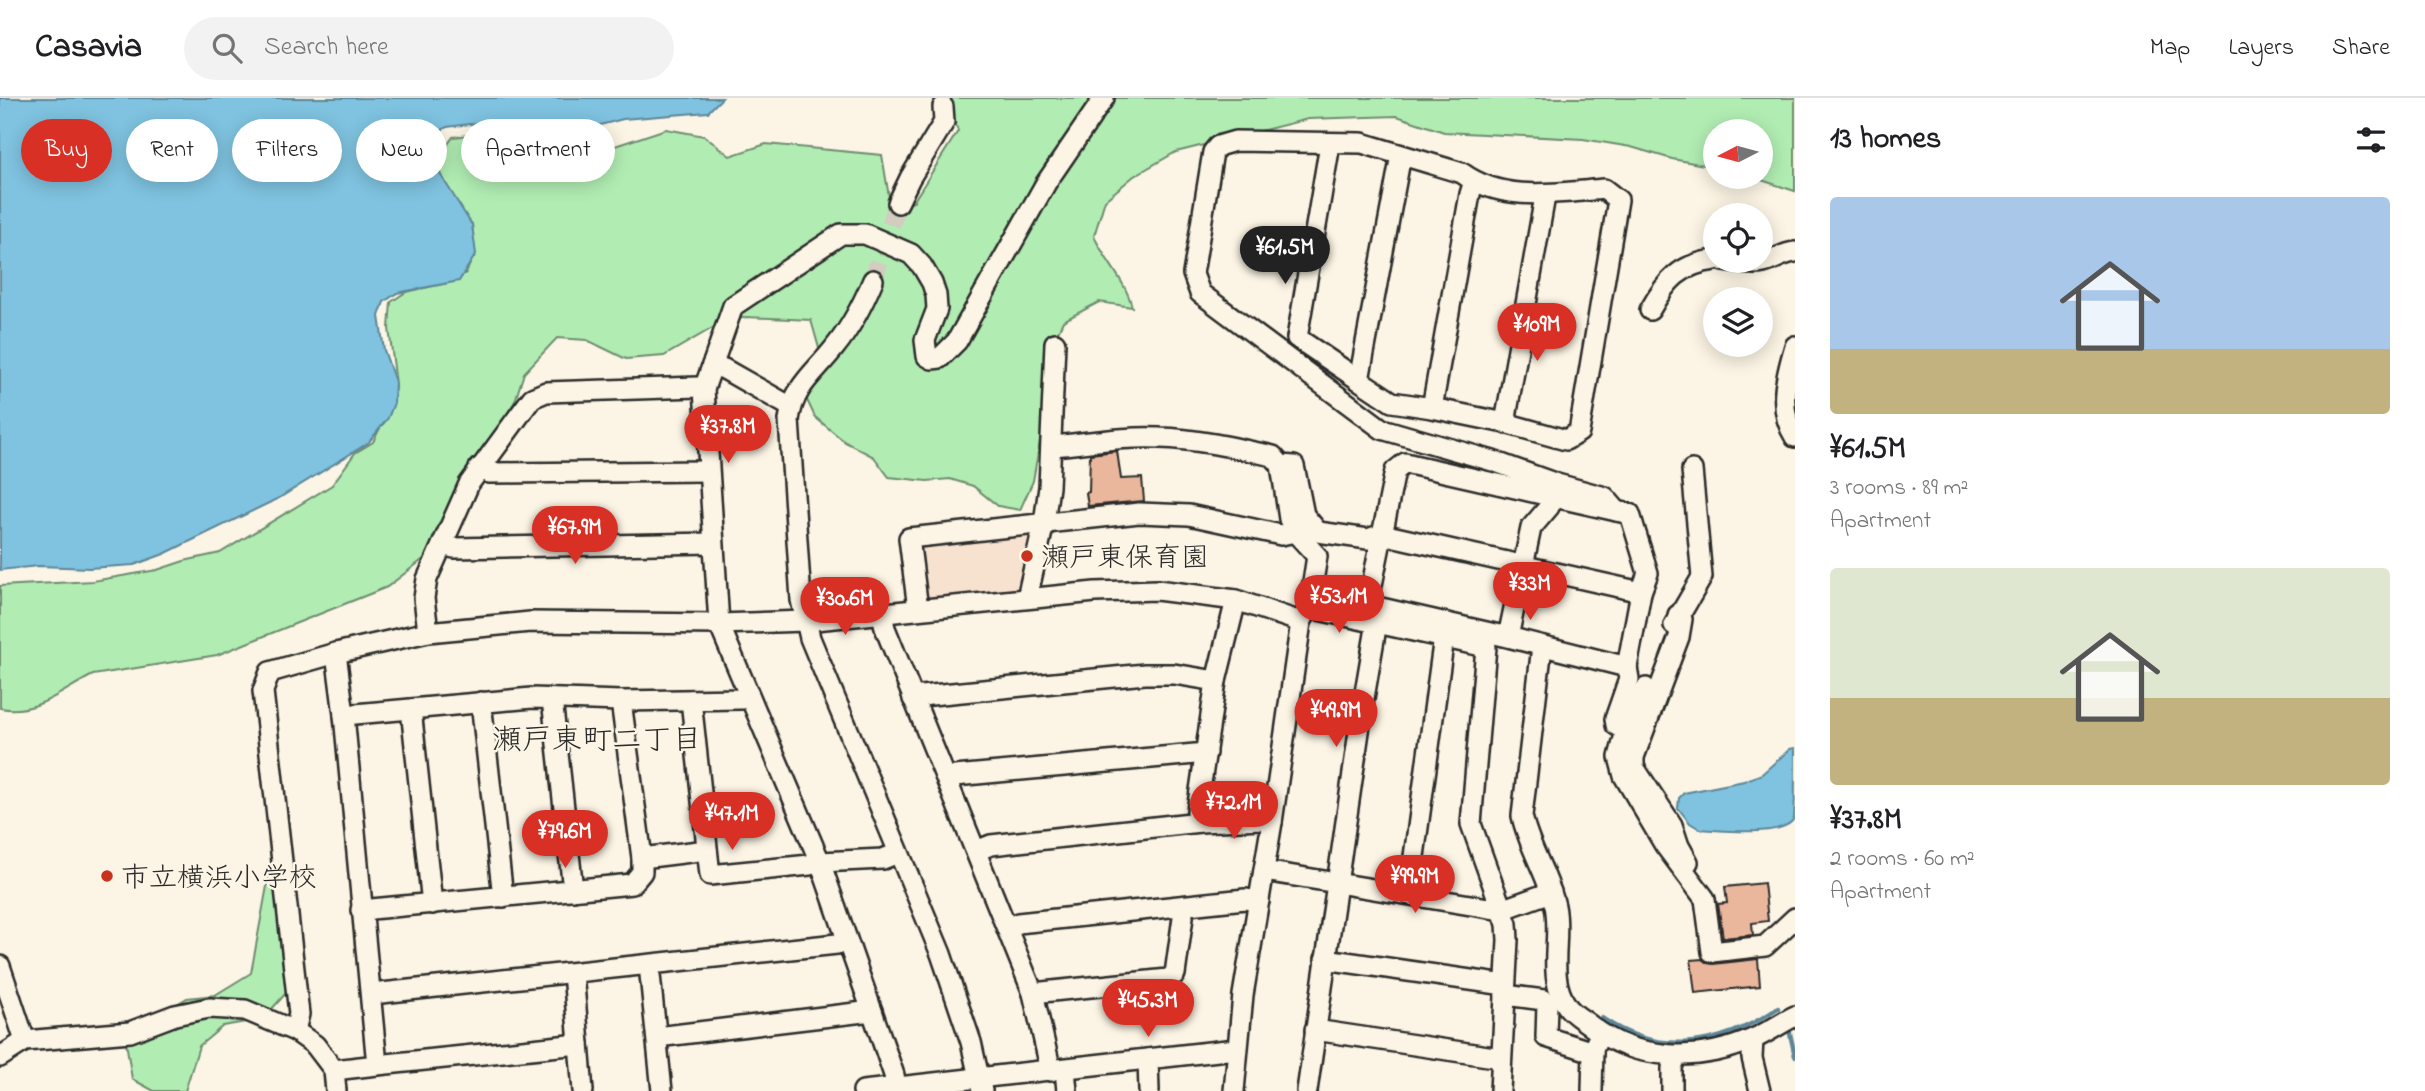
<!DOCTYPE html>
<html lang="en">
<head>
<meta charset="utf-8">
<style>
	body { margin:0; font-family:"Indie Flower","Klee One",sans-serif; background:#f2f2f2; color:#202124; height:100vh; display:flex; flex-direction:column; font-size:26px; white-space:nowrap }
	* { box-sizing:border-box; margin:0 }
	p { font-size:23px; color:#757577 }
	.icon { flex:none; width:38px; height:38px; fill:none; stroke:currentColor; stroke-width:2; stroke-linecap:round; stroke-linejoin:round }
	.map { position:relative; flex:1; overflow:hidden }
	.sheet { display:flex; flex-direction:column; background:#fff; width:630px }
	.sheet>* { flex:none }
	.guide { position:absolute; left:21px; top:21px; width:665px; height:63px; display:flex; gap:14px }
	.needle { width:46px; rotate:264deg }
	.controls { position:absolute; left:1703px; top:21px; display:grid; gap:14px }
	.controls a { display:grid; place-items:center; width:70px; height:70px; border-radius:50%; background:#fff; box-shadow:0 4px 18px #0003; font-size:35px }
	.price { position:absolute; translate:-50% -60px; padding:0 16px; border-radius:24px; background:#d93025; color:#fff; font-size:23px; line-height:46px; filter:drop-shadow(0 2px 4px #0008) }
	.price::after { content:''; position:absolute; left:50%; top:42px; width:21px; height:16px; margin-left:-10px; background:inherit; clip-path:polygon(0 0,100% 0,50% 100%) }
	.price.current { background:#222; color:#fff }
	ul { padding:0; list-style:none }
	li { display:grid; align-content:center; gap:14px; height:371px; padding:0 35px }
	li span { display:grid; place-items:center; height:217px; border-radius:7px; color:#555 }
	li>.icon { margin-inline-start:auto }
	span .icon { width:126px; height:126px; fill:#fffc; stroke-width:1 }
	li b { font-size:30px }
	h2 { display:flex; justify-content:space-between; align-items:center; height:84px; padding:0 35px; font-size:30px }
	.tag { padding:0 24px; border-radius:32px; background:#fff; box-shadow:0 4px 18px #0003; font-size:24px; line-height:63px }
	.tag.current { background:#d93025; color:#fff }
	header { display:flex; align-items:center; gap:42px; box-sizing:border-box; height:98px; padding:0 35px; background:#fff; border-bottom:2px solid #e0e0e0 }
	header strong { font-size:33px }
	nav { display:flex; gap:38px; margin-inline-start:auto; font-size:24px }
	.search { width:490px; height:63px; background:#f2f2f2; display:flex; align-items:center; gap:18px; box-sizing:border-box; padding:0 24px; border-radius:38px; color:#757577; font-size:26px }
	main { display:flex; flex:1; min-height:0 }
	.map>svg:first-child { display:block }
	.built { fill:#f7e2cf }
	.green { fill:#b1edb3; stroke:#6e8c6f; stroke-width:2 }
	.water { fill:#7fc3e0; stroke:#5d8698; stroke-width:2 }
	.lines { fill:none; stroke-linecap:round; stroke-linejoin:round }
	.stream { stroke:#5d8698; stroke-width:4.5 }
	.building { fill:#eab79c; stroke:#2b2b2b; stroke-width:2 }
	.minor-tunnel { stroke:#d2cdc0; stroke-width:19; stroke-dasharray:19 10; stroke-linecap:butt }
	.minor-casing { stroke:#2b2b2b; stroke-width:24 }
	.minor { stroke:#fcf5e5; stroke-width:19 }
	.poi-dot { fill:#c8321e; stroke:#fcf5e5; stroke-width:2.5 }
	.labels { text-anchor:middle; stroke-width:5; stroke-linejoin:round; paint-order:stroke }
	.poi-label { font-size:28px; fill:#2b2b2b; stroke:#fcf5e5; text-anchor:start }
	.neighbourhood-label { font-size:30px; fill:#2b2b2b; stroke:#fcf5e5 }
</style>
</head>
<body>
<header>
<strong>Casavia</strong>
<div class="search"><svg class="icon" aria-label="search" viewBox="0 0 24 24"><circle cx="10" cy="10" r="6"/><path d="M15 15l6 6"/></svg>Search here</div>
<nav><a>Map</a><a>Layers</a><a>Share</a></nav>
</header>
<main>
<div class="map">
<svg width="1795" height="993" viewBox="0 0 1795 993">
	<rect width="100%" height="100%" fill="#fcf5e5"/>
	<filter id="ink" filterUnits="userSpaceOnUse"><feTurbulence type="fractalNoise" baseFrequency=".0143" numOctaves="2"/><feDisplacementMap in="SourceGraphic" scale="14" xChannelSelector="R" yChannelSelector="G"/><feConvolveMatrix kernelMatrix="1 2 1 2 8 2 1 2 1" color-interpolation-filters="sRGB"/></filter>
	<g filter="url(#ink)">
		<polygon class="built" points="1027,432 1034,440 1023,486 1015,494 930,503 921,496 916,452 924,444"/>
		<g class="green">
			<path d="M947,0H1795V93L1752,79H1760V33H1715V69L1672,61L1631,49L1583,41L1444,34L1397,18L1308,21L1176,54L1134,78L1105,102L1094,138C1105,163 1126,183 1132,209L1099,204L1063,223L1049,254L1051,280L1033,383L1020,412L998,408L973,388L950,381L927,383L889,379L874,359L845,344L815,319L806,300L822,261L811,222L746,219L716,228L664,258L626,261L587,242L557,240L524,275L515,303L465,386L430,456L387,489L217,557L93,577C62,592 37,617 0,610V488L93,483L157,472L184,463L220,455L332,387L355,355L373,344L390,310L396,286L389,230L391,204L406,194L447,185L466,175L475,154L472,126L445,95L438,60L453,39L477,36L512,42L582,43L615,48L666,31L704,38L730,58L766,46L882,57L890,105L901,110L913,104L958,33Z"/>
			<polygon points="272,761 289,859 286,895 263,921 223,928 199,948 185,993 154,993 132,981 126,944 155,919 187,900 215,897 251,875"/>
		</g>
		<g class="water">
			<polygon points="0,0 722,0 708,14 623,21 570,35 540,36 478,25 447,29 437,35 432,46 435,68 472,127 476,156 459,183 397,195 384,204 379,218 384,252 395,284 394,305 388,320 368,345 279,400 164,456 134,467 89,470 39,468 0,472"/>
			<path d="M1795,650C1795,664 1795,710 1794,720C1785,740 1719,732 1700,731L1690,725L1678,710L1679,700L1684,695L1744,683L1762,676L1790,651Z"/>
		</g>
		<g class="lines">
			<g class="stream">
				<path d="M1602,920C1660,960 1722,948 1778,910"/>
				<polyline points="1789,931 1795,958"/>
			</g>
		</g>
		<g class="building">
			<polygon points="1117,353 1121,381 1142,380 1144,403 1088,408 1086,395 1089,394 1090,356"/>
			<polygon points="1764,785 1768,823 1752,825 1753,837 1723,840 1718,806 1727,805 1725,789"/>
			<polygon points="1702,861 1707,865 1713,866 1758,861 1760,888 1695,895 1691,862"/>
		</g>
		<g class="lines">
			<polyline class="minor-tunnel" points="873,182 898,105"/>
			<defs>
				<g id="minor">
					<polyline points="1330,46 1297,240 1359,282"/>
					<polyline points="1401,57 1359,282 1392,304 1432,310 1470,96 1474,83"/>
					<polyline points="898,105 910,80 944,24 943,9"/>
					<path d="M1724,163C1736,164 1751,168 1763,165C1775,162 1783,155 1795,154"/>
					<path d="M873,182C863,206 852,228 835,249C815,275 794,287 789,322L801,502L810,540L941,856L971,944L982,993"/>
					<path d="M1650,212C1666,183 1680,166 1715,162"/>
					<path d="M1795,248C1786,278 1777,311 1795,339"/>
					<polyline points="712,267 724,271 791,309"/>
					<polyline points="1432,310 1505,325 1544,104 1544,96"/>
					<path d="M1505,325L1566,342L1579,334L1618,102L1604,91C1557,95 1503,105 1462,75L1362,45L1235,43L1218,48L1213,54L1193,176L1200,195L1382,331L1493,363L1557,386L1605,399L1617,413"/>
					<path d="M1052,348C1088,345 1124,338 1160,340C1198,341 1236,350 1273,358L1281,367L1294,368L1304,417L1318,434L1368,441L1382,436L1641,494"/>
					<polyline points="479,370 489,375 708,373"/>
					<polyline points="443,447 454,450 713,445"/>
					<polyline points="1027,500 1044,425 1049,389 1055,245"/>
					<polyline points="1309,510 1486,549 1471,726 1507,826 1508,842 1500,993"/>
					<polyline points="918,511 909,440 1139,415 1189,417 1281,437 1295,434"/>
					<polyline points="882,515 885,530 1033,895 1051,973"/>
					<polyline points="1678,517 1682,521 1679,539 1634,659 1634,669 1672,727 1679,748 1688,764"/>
					<polyline points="1674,527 1702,479 1692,372"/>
					<polyline points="428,534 424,500 427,481 469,386 532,300 546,294 698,289 704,291"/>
					<polyline points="1508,539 1627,569 1641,494 1648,475 1630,416 1405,365 1395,373 1368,507 1508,539 1531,430 1549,409 1553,399"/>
					<path d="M1542,548L1522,718C1529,750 1548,777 1555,808C1562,840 1546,879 1567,908C1572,916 1584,922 1591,928C1636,964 1701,964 1753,941C1767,935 1781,925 1795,918"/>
					<polyline points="1627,569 1629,581 1615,621 1616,627 1626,633 1619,659 1624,678 1664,746 1705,801 1712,854 1765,848 1795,820"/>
					<polyline points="552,601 573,792"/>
					<polyline points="913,601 921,598 1145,576 1174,576 1216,583"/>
					<polyline points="691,602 710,777 810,767 820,764 883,761 898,755"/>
					<polyline points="481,604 503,799"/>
					<polyline points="411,611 432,806"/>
					<polyline points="344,617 532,600 621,603 741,601 749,598"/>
					<polyline points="1626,633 1646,590"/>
					<polyline points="947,683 955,678 1206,655"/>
					<polyline points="1200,724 1197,713 1216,583 1236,502"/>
					<polyline points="976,753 991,747 1200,724 1261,721 1272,724"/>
					<polyline points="642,760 707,752"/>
					<polyline points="1264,773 1501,812 1551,794"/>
					<polyline points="1409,795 1444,539"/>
					<polyline points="361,812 632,786 642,774 642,760 621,603"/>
					<polyline points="1008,832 1018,825 1245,801 1259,803"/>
					<polyline points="1325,861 1505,887"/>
					<polyline points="649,867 662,993"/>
					<polyline points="0,868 25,943"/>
					<polyline points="573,875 583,993"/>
					<polyline points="1033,895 1168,881 1175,876 1183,819 1182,808"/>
					<polyline points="372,896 837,846 846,843"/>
					<polyline points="1505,897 1544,902 1547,906 1546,939 1593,954"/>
					<polyline points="1315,932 1501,960"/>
					<polyline points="295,933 299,916 263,593 270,574 336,555 428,534 530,524 719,526 805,523 1095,494 1157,492 1236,502 1301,524"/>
					<polyline points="657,939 872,913"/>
					<polyline points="1753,941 1752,960 1760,993"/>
					<polyline points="0,959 25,943 130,934 175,917 209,910 245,912 295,933 315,947 334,972 336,993"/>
					<polyline points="1148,961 1149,993"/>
					<polyline points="377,967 579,946"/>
					<polyline points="334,972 377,967 344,617 336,555"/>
					<polyline points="1065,972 1067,993"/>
					<polyline points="896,990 894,977 872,913 820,764 719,526 704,291 733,208 841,136 865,136 911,156 922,168 932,185 936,197 937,211 925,242 927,258 932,261 940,260 957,243 1046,85 1104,0"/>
					<polyline points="863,993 1236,951"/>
					<polyline points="1234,993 1243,897 1272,724 1301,524 1309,510 1317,458 1295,434 1289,421 1281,367"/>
					<polyline points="1307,993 1363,606 1377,524"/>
					<polyline points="1592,993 1593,951 1597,943"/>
					<polyline points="1672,993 1672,970 1676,958"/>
				</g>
			</defs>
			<use href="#minor" class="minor-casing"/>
			<use href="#minor" class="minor"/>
		</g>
	</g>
	<g class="poi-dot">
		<circle cx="1027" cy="458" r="7"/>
		<circle cx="107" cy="778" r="7"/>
	</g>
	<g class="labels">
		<g class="poi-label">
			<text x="1041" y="468">瀬戸東保育園</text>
			<text x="121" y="788">市立横浜小学校</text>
		</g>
		<g class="neighbourhood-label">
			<text x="597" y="651">瀬戸東町二丁目</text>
		</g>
	</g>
</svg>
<div class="controls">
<a><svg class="needle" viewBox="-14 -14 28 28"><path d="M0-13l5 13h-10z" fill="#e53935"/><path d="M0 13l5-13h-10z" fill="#757577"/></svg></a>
<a><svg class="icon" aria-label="locate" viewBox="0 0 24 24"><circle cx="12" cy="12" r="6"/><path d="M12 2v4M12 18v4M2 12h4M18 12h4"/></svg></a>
<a><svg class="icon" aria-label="layers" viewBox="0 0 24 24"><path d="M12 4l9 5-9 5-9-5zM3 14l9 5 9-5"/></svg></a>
</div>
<b class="price current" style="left:1285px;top:188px">¥61.5M</b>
<b class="price" style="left:1537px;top:265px">¥109M</b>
<b class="price" style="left:728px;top:367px">¥37.8M</b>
<b class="price" style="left:575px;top:468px">¥67.9M</b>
<b class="price" style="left:1530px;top:524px">¥33M</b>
<b class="price" style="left:1339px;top:537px">¥53.1M</b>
<b class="price" style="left:845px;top:539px">¥30.6M</b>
<b class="price" style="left:1336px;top:651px">¥49.9M</b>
<b class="price" style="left:1234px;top:743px">¥72.1M</b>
<b class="price" style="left:732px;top:754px">¥47.1M</b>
<b class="price" style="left:565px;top:772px">¥79.6M</b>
<b class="price" style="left:1415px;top:817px">¥99.9M</b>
<b class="price" style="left:1148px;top:941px">¥45.3M</b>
<div class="guide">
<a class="tag current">Buy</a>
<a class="tag">Rent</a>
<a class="tag">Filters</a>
<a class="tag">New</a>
<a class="tag">Apartment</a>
</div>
</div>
<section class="sheet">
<h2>13 homes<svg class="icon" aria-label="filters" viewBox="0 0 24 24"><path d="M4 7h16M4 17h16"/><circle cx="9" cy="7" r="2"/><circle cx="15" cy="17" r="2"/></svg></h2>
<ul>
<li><span style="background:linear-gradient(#a9c7e8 70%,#c2b280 0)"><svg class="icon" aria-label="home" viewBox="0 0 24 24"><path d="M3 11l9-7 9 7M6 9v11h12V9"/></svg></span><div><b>¥61.5M</b><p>3 rooms · 89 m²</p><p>Apartment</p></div></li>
<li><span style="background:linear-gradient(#dfe7d0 60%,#c2b280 0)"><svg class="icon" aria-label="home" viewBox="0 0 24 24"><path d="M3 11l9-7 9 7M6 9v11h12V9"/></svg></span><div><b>¥37.8M</b><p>2 rooms · 60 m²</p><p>Apartment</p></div></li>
</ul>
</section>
</main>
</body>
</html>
